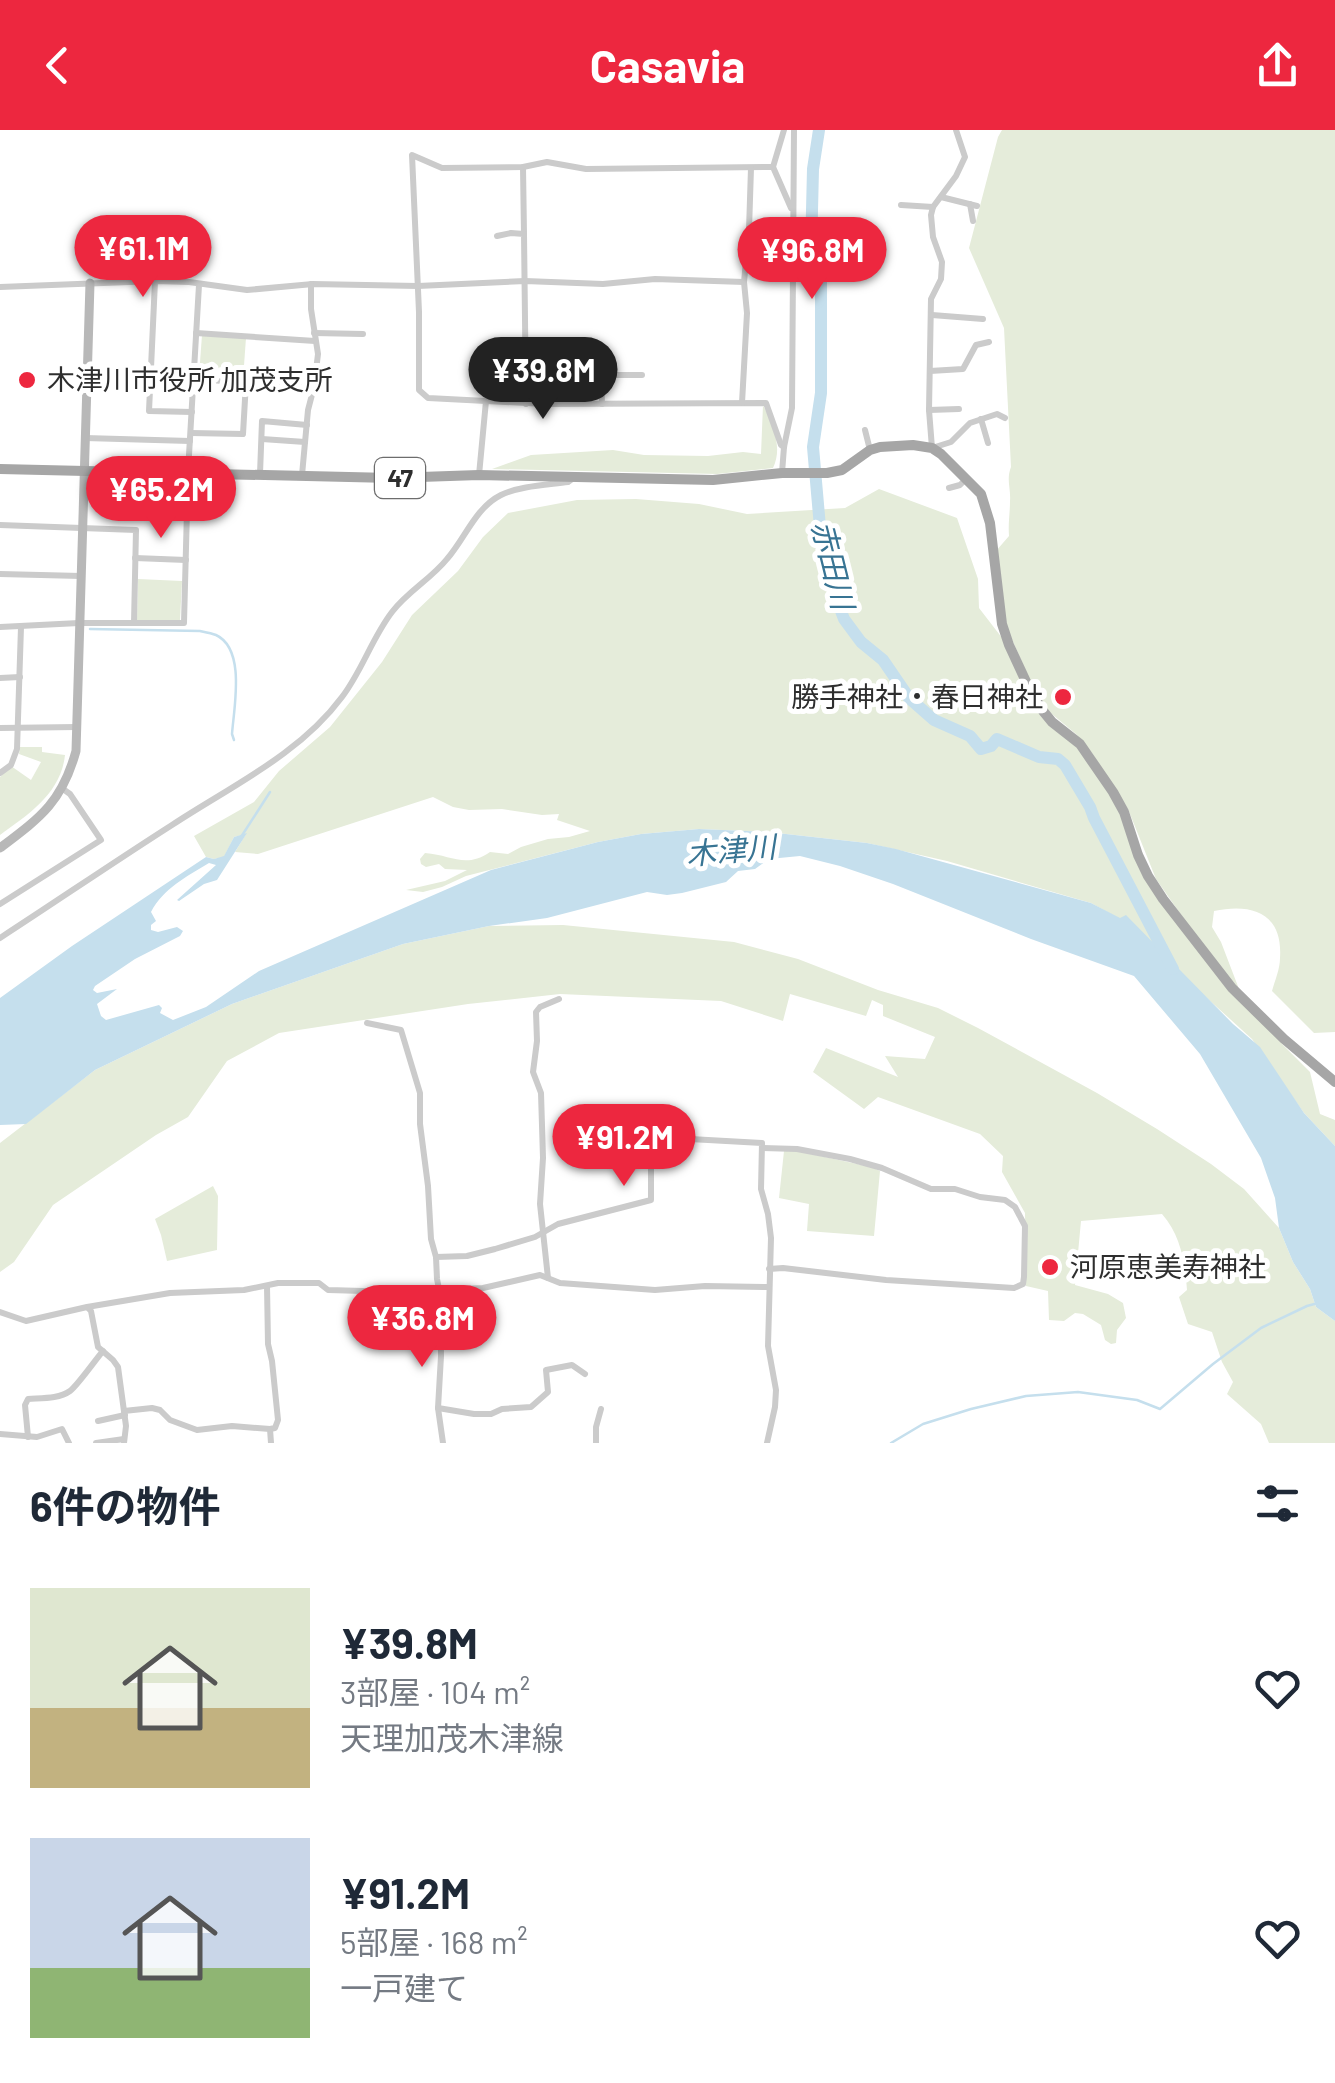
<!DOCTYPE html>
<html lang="ja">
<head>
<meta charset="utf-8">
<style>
	body { margin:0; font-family:Barlow,"Noto Sans JP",sans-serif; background:#f6f6f7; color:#1f2937; height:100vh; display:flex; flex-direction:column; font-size:38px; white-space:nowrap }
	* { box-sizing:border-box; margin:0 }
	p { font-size:32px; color:#747a83 }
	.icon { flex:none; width:55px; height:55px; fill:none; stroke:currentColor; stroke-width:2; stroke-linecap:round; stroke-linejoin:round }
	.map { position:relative; height:1313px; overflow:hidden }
	.drawer { display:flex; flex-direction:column; background:#fff; flex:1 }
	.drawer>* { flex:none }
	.price { position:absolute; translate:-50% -85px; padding:0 22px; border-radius:35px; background:#ed273f; color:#fff; font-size:32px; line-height:65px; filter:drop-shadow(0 2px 5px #0008) }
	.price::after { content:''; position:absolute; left:50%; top:60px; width:30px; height:22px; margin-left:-15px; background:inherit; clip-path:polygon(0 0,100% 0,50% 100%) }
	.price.active { background:#222; color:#fff }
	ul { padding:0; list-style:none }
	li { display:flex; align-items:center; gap:30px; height:250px; padding:0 30px }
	li span { display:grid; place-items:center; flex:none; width:280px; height:200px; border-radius:0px; color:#555 }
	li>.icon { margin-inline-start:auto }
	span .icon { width:120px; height:120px; fill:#fffc; stroke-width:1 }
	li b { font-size:42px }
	h2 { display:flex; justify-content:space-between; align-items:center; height:120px; padding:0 30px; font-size:42px }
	header { display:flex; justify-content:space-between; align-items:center; height:130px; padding:0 30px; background:#ed273f; color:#fff; font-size:45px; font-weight:700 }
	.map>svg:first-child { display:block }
	.green { fill:#e5ecda }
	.water { fill:#c5dfed }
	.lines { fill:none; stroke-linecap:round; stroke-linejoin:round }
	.stream { stroke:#c5dfed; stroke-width:2.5 }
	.river { stroke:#c5dfed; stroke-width:12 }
	.street { stroke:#cbcbcb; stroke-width:6 }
	.secondary { stroke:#b8b8b8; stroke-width:9 }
	.primary { stroke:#a6a6a6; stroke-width:10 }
	.poi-dot { fill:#ed273f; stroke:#fff; stroke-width:4 }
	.labels { text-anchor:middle; stroke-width:10; stroke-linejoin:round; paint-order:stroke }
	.shield { fill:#fff; stroke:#6d6d6d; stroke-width:2.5 }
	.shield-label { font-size:25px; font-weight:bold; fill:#2e2e2e }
	.poi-label { font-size:28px; fill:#2e2e2e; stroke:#fff; text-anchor:start }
	.water-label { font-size:30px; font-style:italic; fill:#387493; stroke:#fff }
</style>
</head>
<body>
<header><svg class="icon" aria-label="back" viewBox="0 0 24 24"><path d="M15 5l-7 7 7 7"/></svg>Casavia<svg class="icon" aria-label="share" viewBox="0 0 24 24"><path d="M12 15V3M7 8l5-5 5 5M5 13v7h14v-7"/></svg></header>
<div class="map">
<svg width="1335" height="1313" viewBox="0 0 1335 1313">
	<rect width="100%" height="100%" fill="#fff"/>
	<g class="green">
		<path d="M1002,0H1335V902L1314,903L1272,861C1275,850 1280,839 1280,828C1283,783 1252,773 1214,781L1212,797L1221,812L1239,859L1212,829L1156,749L1128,679L1092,623L1076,604L1041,575L1007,498L996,421L1009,406C1008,392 1010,384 1010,371C1011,358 1006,350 1011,337L1004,198L969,118L998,7Z"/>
		<polygon points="202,205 246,208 243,249 199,246"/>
		<path d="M763,275C773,294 783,318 773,338L717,344L492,339L531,325L613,320L644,325L708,326L743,322L761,324Z"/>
		<path d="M879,359L957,388L978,449L979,478L1006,513L1025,560L1071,609L1120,677L1146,748L1283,915L1310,942L1320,984L1335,990V1016L1304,983L1252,909L1120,789L1091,773L947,731L867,713L768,702L699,699L641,704L598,712L466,746L442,757L423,762L406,760L445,751L467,740L445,739L439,734L426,737L421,734L420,729L425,723C452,725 465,739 490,722L508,724L521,717L548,709L569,707L590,701L557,690L559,684L542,685L502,679L469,680L453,677L433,667L258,724L235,722L246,704L234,707L224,727L214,729L206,727L194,706L254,672L279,641L330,597L382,532L412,485L458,441L483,407L508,383L577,370L636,369L699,374L747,384L845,378Z"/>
		<polygon points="138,449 182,451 180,490 137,490"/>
		<path d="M20,617H42V622L65,625C61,663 29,684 0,705V647L11,636L31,650L41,632L19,624Z"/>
		<path d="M563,795L734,812L798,829L878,860L938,878L978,898L1097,963L1157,999L1211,1034L1244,1059L1279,1098L1293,1132L1310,1159L1316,1177L1335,1191V1313H1269L1261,1294L1227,1264L1233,1252L1222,1232L1212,1202L1188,1194L1179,1167L1187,1160C1185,1132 1181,1106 1162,1084L1081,1091L1075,1155L1108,1164L1123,1173L1126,1188L1117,1200L1116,1213L1111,1214L1105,1210L1101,1195L1083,1184L1075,1183L1064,1191L1049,1190L1048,1161L1026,1156L1025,1083L1002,1042L1003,1026L980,1004L878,967L864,979L813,942L826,918L898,947L885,926L925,929L935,907L883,886V875L872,870L866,886L790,864L783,891L721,871L560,864L468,874L279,903L227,931L188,987L156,1005L53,1075L14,1132L0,1142V1013L95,940L232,874L403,814L489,796Z"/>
		<polygon points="784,1021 797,1021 871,1037 880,1041 874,1106 807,1101 809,1074 779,1068"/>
		<polygon points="213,1056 218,1066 217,1120 167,1131 161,1105 155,1089"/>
	</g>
	<path class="water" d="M699,699L768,702L867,713L896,719L1091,773L1120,788L1126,785L1233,894L1260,917L1304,983L1335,1016V1191L1316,1177L1310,1159L1293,1132L1279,1098L1275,1068L1261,1028L1200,924L1134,846L1031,809L893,754L840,736L800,726L769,729L755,739L738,741L726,752L682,763L667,765L647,762L547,788L489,796L403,814L232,874L95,940L26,994L0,995V868L72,816L206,727L214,729L224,726L234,707L247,703L217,750L204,754L179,771L177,770L216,735L209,733C187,746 163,759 151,782L156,791L151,795V800L158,802L177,797L183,801L180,806L135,829L95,856L93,860L97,863L117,859L97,874L101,886L106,890L159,875L162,878L160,883L173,890L206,877L259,841L491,740L598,712L641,704Z"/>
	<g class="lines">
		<g class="stream">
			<path d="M90,499L200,501C205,502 211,503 216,505C246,519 234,577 232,604L234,610"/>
			<polyline points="241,707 270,662"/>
			<polyline points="891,1313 923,1294 971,1279 1026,1266 1078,1262 1137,1270 1160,1279 1213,1234 1261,1198 1307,1176 1318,1173"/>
		</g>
		<polyline class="river" points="819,0 813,39 811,122 821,140 821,263 813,317 822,420 830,452 844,489 861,512 883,530 909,568 934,590 970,606 981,619 991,616 997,609 1039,627 1058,629 1065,635 1090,677 1094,688 1173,839"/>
		<g class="street">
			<polyline points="784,0 773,37 791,78"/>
			<polyline points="956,0 965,27 956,46 933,77 931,85 933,107 942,132 941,149 931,169 929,280 932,318 951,312 970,293 997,284 1005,288"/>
			<polyline points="523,37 524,104"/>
			<polyline points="773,37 586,39 547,32 523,37 442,38 412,25 419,182 419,260 428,268 545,274 766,273 781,315 784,317"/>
			<polyline points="941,67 977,76"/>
			<polyline points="970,74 973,91"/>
			<polyline points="901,75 933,77"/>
			<polyline points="497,106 511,103 524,104 526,274"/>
			<polyline points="155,151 149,281 192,282"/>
			<polyline points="0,157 155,151 189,152 247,160 313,154 418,156 525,151 603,154 655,149 744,152"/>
			<polyline points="932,185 983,189"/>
			<polyline points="196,203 315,211"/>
			<polyline points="314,203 363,204"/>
			<polyline points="930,241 963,239 976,215 989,212"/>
			<polyline points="194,249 314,257"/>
			<polyline points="742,273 747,183 744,152 749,100 751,38"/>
			<polyline points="602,274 601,245 642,245"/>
			<polyline points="929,280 959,279"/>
			<polyline points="981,289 988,313"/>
			<polyline points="865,300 870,320"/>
			<polyline points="191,303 243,304 246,252"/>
			<polyline points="85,308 190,311"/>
			<polyline points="262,309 305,312"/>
			<polyline points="782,343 784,317 792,278 794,0"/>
			<polyline points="260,344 262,291 307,295"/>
			<polyline points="302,345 308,280 314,257 318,224 311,179 311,154"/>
			<polyline points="479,345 486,271"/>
			<polyline points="949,358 960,355 966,349"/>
			<polyline points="0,395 136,400 134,493"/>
			<polyline points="135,428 186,430"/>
			<polyline points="0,444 81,446"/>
			<polyline points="0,497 79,493 184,493 188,342 199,155"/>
			<polyline points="0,548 20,547"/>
			<polyline points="0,598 77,597"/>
			<polyline points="0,643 11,635 17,619 21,497"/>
			<polyline points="0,774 101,710 70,664 63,659"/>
			<path d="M0,808C57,771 114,732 172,695C231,656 299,625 342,567C362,541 372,508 392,482C408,461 431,449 447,429C465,409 475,378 501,365C520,356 546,355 568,352L572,349"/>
			<polyline points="367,893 401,900 420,963 420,994 428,1056 431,1109 436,1127 437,1149 440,1164 441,1226 438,1278 443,1313"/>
			<polyline points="763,1018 797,1019 850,1029 882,1038 931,1059 955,1059 980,1067 1005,1070 1015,1077 1025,1096 1024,1147 1023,1154 1014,1158 886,1150 783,1138 769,1139"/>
			<polyline points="436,1127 467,1126 495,1119 535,1107 558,1094 651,1070 651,1010 654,1007 762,1013 761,1059 768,1084 771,1108 768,1216 776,1260 775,1277 767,1313"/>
			<polyline points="548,1148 540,1074 543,1028 541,963 533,942 537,911 536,882 540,877 559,869"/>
			<polyline points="267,1156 268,1214 272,1231 278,1290 275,1298 270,1299 271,1313"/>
			<polyline points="88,1178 91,1181 98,1217 113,1230 118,1237 126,1296 124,1313"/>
			<polyline points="0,1182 26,1191 87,1177 170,1163 244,1160 278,1153 319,1153 328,1160 399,1162 483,1158 540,1145 560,1153 655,1160 705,1156 769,1157"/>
			<polyline points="438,1278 474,1284 491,1284 502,1279 531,1277 548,1262 546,1240 572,1235 585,1244"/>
			<polyline points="124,1281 152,1278 160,1280 170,1290 197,1300 232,1296 270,1299"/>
			<polyline points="98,1291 125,1285"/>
			<polyline points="0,1304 37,1307 62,1299 69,1313"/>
			<path d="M28,1307L25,1275L28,1269C42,1268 59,1269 70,1261C77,1256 96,1229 103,1221"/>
			<polyline points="96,1313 124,1309"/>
			<polyline points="596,1313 596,1297 601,1279"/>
		</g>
		<path class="secondary" d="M0,718C41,687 62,672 76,621L90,153"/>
		<polyline class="primary" points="0,339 391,348 479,345 713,350 782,343 827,343 842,340 870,320 880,317 913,315 932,318 941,324 981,364 990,393 1002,494 1009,515 1029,558 1043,581 1052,592 1080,614 1113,662 1124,682 1138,725 1148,746 1163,769 1232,858 1284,909 1335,952"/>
	</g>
	<g class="poi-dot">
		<circle cx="27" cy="250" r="10"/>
		<circle cx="1063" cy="567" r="10"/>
		<circle cx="1050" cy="1137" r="10"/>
	</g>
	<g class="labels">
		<rect class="shield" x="375" y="328" width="50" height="40" rx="8"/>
		<g class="shield-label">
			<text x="400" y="357">47</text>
		</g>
		<g class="poi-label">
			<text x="47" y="260">木津川市役所 加茂支所</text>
			<text x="1043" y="577" text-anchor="end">勝手神社・春日神社</text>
			<text x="1070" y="1147">河原恵美寿神社</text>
		</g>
		<g class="water-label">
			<text transform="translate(832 435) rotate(76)" y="10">赤田川</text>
			<text transform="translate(731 721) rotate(-5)" y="10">木津川</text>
		</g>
	</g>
</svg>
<b class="price" style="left:143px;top:170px">¥61.1M</b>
<b class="price" style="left:812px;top:172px">¥96.8M</b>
<b class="price active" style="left:543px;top:292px">¥39.8M</b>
<b class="price" style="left:161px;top:411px">¥65.2M</b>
<b class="price" style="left:624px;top:1059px">¥91.2M</b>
<b class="price" style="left:422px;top:1240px">¥36.8M</b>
</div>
<section class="drawer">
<h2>6件の物件<svg class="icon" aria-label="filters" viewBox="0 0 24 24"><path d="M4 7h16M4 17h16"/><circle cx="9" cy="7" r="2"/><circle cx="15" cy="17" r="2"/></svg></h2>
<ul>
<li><span style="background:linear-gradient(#dfe7d0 60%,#c2b280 0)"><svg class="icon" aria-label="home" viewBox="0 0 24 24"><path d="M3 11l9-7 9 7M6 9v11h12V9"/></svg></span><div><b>¥39.8M</b><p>3部屋 · 104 m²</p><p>天理加茂木津線</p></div><svg class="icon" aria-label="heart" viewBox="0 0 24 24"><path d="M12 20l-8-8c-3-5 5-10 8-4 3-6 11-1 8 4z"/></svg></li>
<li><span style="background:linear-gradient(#c9d6e8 65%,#8fb573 0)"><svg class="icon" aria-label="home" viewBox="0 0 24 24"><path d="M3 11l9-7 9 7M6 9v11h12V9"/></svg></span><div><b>¥91.2M</b><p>5部屋 · 168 m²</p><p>一戸建て</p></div><svg class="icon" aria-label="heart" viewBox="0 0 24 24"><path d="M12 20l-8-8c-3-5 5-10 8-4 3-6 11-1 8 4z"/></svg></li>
</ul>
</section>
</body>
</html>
